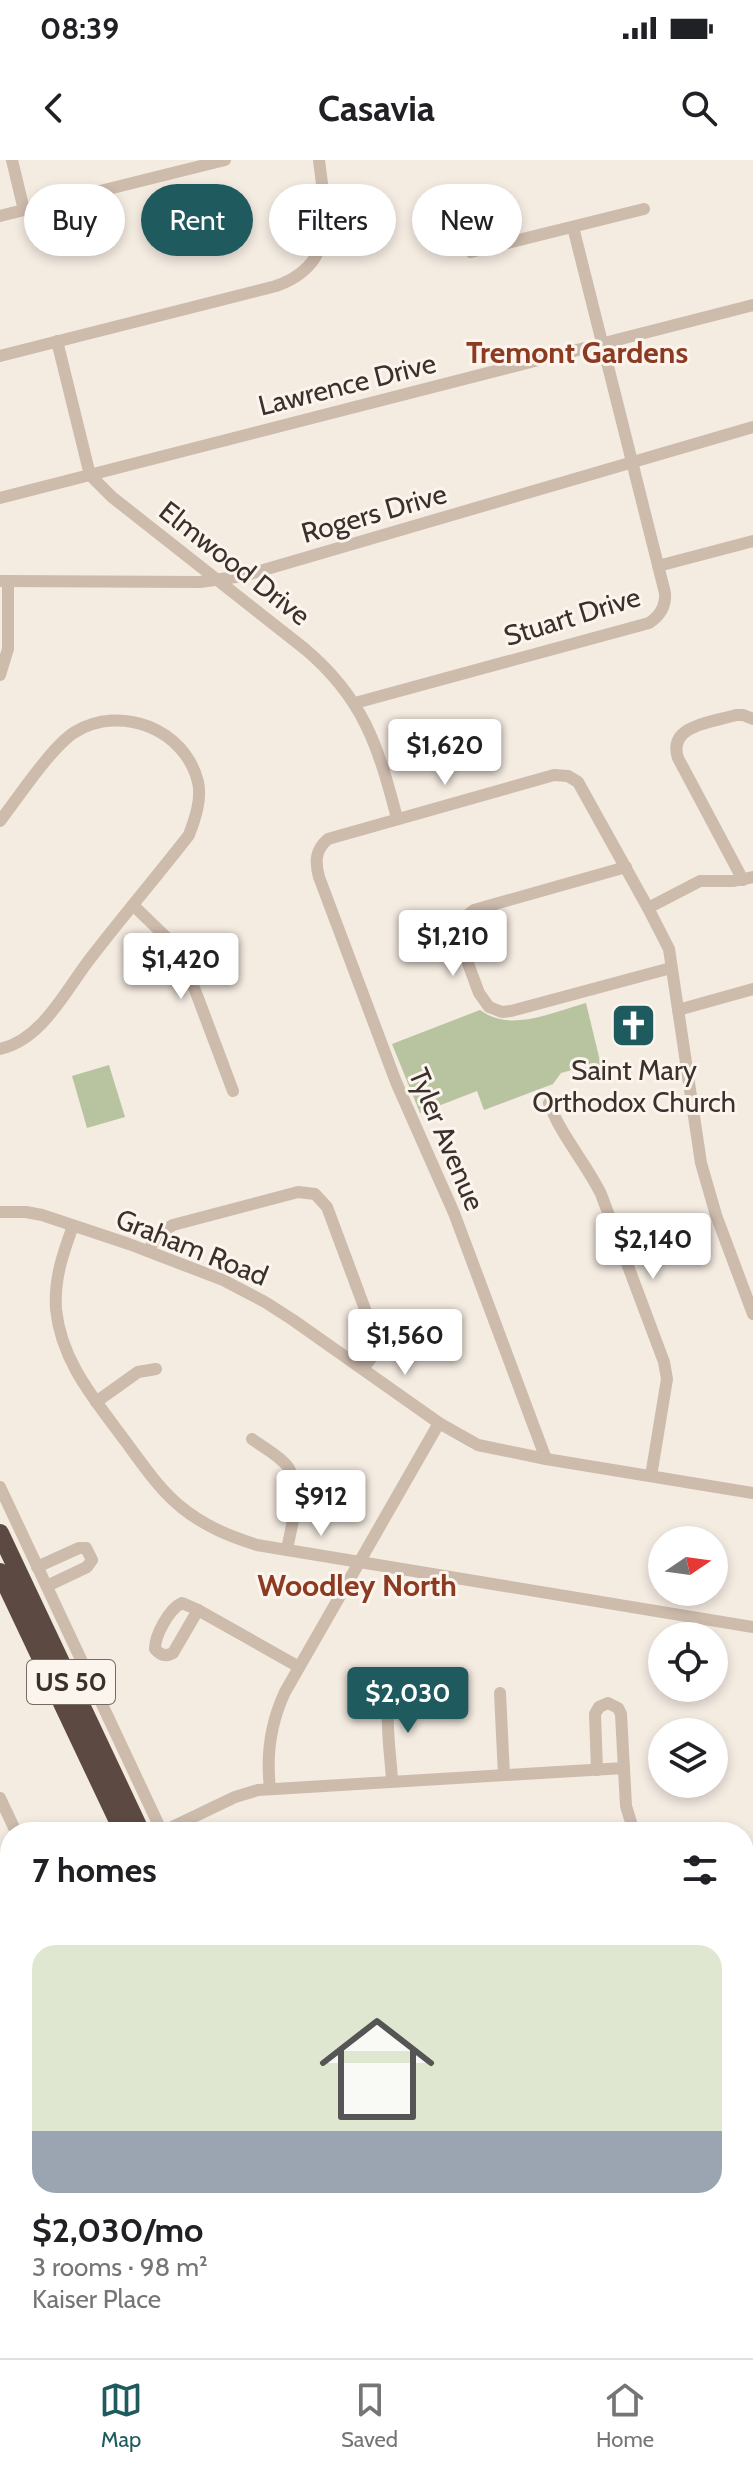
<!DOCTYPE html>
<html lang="en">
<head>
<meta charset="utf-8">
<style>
	body { margin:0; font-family:Cabin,sans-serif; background:#f2f2f2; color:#202124; height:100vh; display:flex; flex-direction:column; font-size:30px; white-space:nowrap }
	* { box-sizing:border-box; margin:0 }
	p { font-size:26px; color:#757577 }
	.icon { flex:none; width:44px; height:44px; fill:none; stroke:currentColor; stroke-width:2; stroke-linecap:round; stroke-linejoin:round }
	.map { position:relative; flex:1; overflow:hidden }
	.details { position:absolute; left:0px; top:1662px; width:754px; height:536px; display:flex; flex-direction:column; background:#fff; border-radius:32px 32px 0 0; box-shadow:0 4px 12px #0003 }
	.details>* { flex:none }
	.guide { position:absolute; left:24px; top:24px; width:706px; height:72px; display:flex; gap:16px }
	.needle { width:52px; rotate:77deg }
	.buttons { position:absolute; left:648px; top:1366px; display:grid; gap:16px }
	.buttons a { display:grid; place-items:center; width:80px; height:80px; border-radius:50%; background:#fff; box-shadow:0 4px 12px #0003; font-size:40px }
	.price { position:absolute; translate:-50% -68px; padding:0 18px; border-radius:8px; background:#fff; color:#222; font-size:26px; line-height:52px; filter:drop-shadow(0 2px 4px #0008) }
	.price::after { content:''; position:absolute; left:50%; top:48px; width:24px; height:18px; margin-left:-12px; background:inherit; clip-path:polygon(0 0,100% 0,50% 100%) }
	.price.on { background:#1f5a5e; color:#fff }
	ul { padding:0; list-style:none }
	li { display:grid; align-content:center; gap:16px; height:424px; padding:0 32px }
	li+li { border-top:2px solid #e0e0e0 }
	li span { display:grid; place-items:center; height:248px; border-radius:24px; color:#555 }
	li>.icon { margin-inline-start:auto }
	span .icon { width:144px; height:144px; fill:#fffc; stroke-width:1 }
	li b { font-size:34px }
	h2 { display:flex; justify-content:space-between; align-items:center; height:96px; padding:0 32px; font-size:34px }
	.chip { padding:0 28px; border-radius:36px; background:#fff; box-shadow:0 4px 12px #0003; font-size:28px; line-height:72px }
	.chip.on { background:#1f5a5e; color:#fff }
	.status { display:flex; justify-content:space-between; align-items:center; height:56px; padding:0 40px; background:#fff; direction:ltr }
	.status svg { height:22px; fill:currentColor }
	header { display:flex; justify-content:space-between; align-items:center; height:104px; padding:0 32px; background:#fff; font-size:36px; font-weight:700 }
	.tabs { display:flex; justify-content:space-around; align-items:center; height:112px; border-top:2px solid #e0e0e0; background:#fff; font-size:22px; color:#757577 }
	.tabs a { display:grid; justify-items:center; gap:4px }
	.tabs .on { color:#1f5a5e }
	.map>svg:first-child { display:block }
	.green { fill:#b8c4a0 }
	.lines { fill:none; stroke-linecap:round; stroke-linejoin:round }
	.minor { stroke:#cdbbac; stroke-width:12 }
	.highway { stroke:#5c4a42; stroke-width:18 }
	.labels { text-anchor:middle; stroke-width:6; stroke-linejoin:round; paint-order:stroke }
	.shield { fill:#fbf5ee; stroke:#756b66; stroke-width:2 }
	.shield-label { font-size:26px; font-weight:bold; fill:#3b302b }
	.street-label { font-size:28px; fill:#3b302b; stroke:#fbf5ee }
	.poi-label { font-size:28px; fill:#3b302b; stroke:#fbf5ee }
	.neighbourhood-label { font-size:30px; font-weight:bold; fill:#8c3b22; stroke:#fbf5ee }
</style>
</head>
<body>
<div class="status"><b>08:39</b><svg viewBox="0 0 49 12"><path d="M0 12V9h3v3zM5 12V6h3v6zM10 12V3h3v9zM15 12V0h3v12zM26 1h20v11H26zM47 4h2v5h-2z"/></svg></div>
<header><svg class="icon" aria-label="back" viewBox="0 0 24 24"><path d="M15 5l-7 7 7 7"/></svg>Casavia<svg class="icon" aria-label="search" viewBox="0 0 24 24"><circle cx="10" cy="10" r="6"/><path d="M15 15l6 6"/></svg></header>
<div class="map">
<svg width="753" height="2198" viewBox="0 0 753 2198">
	<rect width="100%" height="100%" fill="#f4ebe1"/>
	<g class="green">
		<path d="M586,843L601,905L580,913L572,910L561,913L553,924L484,950L477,931L420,953L392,884L480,850C511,873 552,852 586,843Z"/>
		<polygon points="109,905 125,957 87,968 72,916"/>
	</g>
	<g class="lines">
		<g class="minor">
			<polyline points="12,0 24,50"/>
			<polyline points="0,56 225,0"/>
			<polyline points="471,92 644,49"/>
			<path d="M57,181L90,315L112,337L305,489C364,539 378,586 397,658"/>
			<path d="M0,196L276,126C339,104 325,52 319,0"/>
			<polyline points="0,338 753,145"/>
			<polyline points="658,406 753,381"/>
			<polyline points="0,421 200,422 243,416 753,267"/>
			<polyline points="0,515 8,489 8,421"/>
			<path d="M355,543L649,463C660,456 666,447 665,433L573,67"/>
			<path d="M0,661C18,638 52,586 75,572C121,544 185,569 198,622C202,639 195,659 189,675C157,716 124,755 93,795C67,827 44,879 0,889"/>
			<polyline points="626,707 474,750 465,757 459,772 459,779 479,833 489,847 502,852 511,851 671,808"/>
			<path d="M743,720L678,598C667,565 713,562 736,555H743L753,559"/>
			<polyline points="134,746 168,779 195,830 233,931"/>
			<polyline points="648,748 700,721 734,721 753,717"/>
			<polyline points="678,850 753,829"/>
			<path d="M549,943C561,976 586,1003 601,1034L664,1202L667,1219L651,1316"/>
			<polyline points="0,1052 26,1052 42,1055 129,1084 223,1120 265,1142 293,1160 439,1263 478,1285 546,1299 753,1333"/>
			<path d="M73,1066C63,1093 54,1119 56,1149C61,1202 96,1241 126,1282C143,1305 159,1329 181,1347C204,1366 229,1376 257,1385L753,1467"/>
			<polyline points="148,1091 158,1074 173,1065 298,1032 315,1034 327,1047 375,1176 375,1193 363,1209"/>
			<polyline points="96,1242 138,1212 156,1209"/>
			<path d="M252,1279C264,1288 279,1295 288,1307C304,1330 291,1365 287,1390"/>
			<path d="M546,1299L454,1053L396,922L319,717C315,702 315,690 328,679L554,615L568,616L578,622L648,748L669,789L701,1003L716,1055L753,1154"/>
			<polyline points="0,1327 162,1672"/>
			<polyline points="37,1407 79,1388 86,1388 92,1400 87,1407 47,1426"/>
			<path d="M182,1443L198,1450L173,1493C166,1497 160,1495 155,1489C155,1475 169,1449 182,1443Z"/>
			<polyline points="198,1450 299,1507"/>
			<polyline points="500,1533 504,1615"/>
			<polyline points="597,1610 595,1554 599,1547 608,1543 618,1548 621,1554 626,1646 634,1672"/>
			<path d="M392,1621C391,1593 381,1545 396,1522"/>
			<path d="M270,1628C266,1594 270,1564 285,1532L439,1263"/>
			<polyline points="0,1638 16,1672"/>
			<polyline points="162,1672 235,1637 258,1630 624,1608"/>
			<polyline points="744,1707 753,1706"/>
			<polyline points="0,1806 10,1803"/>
			<polyline points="0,1947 10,1943"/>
			<polyline points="744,1985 753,1984"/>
			<polyline points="0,2086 4,2105 0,2131"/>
			<polyline points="744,2095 753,2095"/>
			<polyline points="0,2159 10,2166"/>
			<polyline points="42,2188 57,2198"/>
			<polyline points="340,2188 345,2198"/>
			<polyline points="414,2188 418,2198"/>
			<polyline points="534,2188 538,2198"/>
			<polyline points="679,2188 680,2198"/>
			<polyline points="268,2198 290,2188"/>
		</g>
		<g class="highway">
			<polyline points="0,1373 141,1672"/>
			<polyline points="0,1412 123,1672"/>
			<polyline points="367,2188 371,2198"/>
			<polyline points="382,2188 387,2198"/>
		</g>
	</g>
	<defs>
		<symbol id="church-square" viewBox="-11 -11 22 22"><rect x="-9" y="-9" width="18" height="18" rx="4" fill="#1f5a5e" stroke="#fbf5ee"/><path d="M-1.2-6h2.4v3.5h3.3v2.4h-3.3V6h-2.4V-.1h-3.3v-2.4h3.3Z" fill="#fff"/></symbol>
	</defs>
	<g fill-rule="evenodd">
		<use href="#church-square" x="608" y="840" width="51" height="51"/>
	</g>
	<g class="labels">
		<rect class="shield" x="27" y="1500" width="88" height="44" rx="6"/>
		<g class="shield-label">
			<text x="71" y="1531">US 50</text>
		</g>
		<g class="street-label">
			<text transform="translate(347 224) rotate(-14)" y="10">Lawrence Drive</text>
			<text transform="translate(374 353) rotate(-16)" y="10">Rogers Drive</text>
			<text transform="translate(235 403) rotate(38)" y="10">Elmwood Drive</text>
			<text transform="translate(572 456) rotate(-17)" y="10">Stuart Drive</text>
			<text transform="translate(447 979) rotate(67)" y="10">Tyler Avenue</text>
			<text transform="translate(192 1087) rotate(22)" y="10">Graham Road</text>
		</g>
		<g class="poi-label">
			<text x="634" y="920">Saint Mary<tspan x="634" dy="32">Orthodox Church</tspan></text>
		</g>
		<g class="neighbourhood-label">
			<text x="577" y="203">Tremont Gardens</text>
			<text x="357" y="1436">Woodley North</text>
		</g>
	</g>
</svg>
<div class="buttons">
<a><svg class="needle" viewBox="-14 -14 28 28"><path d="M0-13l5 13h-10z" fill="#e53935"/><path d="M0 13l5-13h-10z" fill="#757577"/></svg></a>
<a><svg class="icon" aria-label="locate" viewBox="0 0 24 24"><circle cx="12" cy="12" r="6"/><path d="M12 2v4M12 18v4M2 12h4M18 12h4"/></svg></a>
<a><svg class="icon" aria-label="layers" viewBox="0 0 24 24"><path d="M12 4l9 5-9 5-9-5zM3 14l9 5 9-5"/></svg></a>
</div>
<b class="price" style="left:445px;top:627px">$1,620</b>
<b class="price" style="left:453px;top:818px">$1,210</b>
<b class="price" style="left:181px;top:841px">$1,420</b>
<b class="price" style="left:653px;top:1121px">$2,140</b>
<b class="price" style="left:405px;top:1217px">$1,560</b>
<b class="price" style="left:321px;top:1378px">$912</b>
<b class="price on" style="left:408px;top:1575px">$2,030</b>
<div class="guide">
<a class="chip">Buy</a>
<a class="chip on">Rent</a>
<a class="chip">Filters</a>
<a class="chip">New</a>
</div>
<section class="details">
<h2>7 homes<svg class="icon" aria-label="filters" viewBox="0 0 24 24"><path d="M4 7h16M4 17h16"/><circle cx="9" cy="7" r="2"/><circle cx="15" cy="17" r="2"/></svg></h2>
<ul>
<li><span style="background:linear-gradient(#dfe7d0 75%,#9aa5b1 0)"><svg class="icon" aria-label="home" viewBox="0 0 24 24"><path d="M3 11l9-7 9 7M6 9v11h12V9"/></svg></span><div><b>$2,030/mo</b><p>3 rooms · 98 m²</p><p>Kaiser Place</p></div></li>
</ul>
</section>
</div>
<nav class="tabs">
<a class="on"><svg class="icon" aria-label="map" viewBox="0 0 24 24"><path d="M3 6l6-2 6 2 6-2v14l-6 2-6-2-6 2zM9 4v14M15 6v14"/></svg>Map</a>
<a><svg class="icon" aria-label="saved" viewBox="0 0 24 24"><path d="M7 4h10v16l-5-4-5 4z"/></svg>Saved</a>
<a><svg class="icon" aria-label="home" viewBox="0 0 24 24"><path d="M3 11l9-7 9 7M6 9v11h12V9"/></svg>Home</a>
</nav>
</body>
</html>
